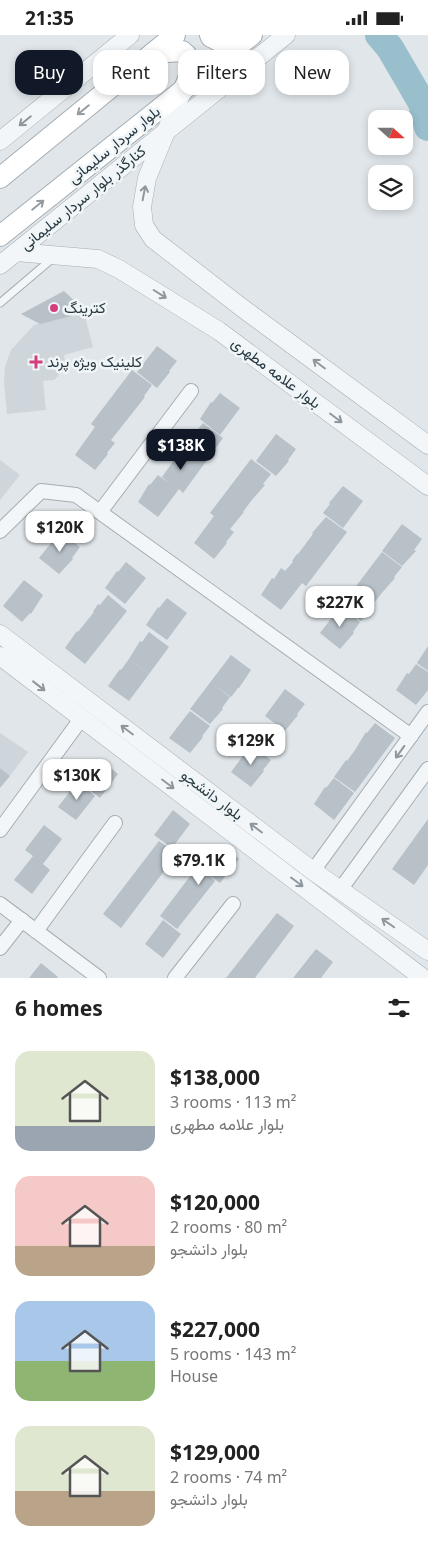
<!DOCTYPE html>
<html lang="en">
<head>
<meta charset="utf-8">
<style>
	body { margin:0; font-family:"Noto Sans",Vazirmatn,sans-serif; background:#f6f6f6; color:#222; height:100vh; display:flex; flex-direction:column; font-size:19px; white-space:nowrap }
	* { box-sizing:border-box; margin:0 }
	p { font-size:16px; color:#767676 }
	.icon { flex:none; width:28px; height:28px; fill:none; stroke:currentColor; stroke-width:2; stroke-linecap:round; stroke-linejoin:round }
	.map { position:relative; height:943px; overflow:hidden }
	.details { display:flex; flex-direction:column; background:#fff; flex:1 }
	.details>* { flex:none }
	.top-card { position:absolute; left:15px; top:15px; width:399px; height:45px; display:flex; gap:10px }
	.needle { width:32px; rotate:111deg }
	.tools { position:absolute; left:368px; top:75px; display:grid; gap:10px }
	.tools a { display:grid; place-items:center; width:45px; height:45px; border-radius:10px; background:#fff; box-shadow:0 2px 8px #0003; font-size:25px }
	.price { position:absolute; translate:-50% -42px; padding:0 11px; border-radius:10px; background:#fff; color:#222; font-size:16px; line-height:32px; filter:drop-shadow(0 1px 2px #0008) }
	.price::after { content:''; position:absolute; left:50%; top:30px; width:15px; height:11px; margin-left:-8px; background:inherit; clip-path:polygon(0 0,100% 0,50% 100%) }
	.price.on { background:#111827; color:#fff }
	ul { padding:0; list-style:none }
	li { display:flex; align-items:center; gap:15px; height:125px; padding:0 15px }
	li span { display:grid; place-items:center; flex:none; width:140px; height:100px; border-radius:15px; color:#555 }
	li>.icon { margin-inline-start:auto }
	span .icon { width:60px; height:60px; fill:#fffc; stroke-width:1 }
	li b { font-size:21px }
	h2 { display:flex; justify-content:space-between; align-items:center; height:60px; padding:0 15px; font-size:21px }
	.pill { padding:0 18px; border-radius:15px; background:#fff; box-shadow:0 2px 8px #0003; font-size:18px; line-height:45px }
	.pill.on { background:#111827; color:#fff }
	.status { display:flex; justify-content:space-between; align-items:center; height:35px; padding:0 25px; background:#fff; direction:ltr }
	.status svg { height:14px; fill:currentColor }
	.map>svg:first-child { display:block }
	.built { fill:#ced6dc }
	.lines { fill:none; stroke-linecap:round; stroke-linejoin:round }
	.river { stroke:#99bfcc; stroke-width:28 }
	.building { fill:#b7c1c7 }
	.service-casing { stroke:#a5aeb4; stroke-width:9 }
	.minor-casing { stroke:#a5aeb4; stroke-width:16 }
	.tertiary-casing { stroke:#a5aeb4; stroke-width:19 }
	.secondary-casing { stroke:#a5aeb4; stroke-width:22 }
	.service { stroke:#f3f6f8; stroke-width:7 }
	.minor { stroke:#f3f6f8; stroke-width:14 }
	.tertiary { stroke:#f3f6f8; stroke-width:18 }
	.secondary { stroke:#fff; stroke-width:20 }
	.oneway { stroke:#949ca0 }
	.oneway2 { stroke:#8e979d }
	.poi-dot { fill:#d53e7c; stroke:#f0f5f7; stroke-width:2 }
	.labels { text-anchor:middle; stroke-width:5; stroke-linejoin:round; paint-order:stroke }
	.street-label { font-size:15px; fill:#283842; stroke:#f0f5f7 }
	.poi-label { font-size:15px; fill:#283842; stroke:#f0f5f7; text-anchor:start }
</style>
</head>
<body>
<div class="status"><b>21:35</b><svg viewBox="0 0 49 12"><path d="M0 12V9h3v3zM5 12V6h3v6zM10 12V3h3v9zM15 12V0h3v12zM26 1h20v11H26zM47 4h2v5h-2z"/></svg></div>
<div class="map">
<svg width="428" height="943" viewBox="0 0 428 943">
	<rect width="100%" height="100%" fill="#e0e6ea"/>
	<g class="built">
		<polygon points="84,278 93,312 64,320 65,329 58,341 54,345 43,346 46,375 7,379 4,348 5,332 11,315 34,290"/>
		<polygon points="0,425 20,440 0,465"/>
		<polygon points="0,698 28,717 10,741 0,733"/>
	</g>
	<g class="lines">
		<polyline class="river" points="379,0 390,13 422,68 428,92"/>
	</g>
	<g class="building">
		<polygon points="64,256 81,272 71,274 72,281 40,289 21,279"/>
		<polygon points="157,311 177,326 169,336 170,337 157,353 137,337"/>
		<polygon points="132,335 152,350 144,361 145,362 111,405 115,408 107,418 108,419 95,435 75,420 95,392 91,389"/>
		<polygon points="220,358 240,373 220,400 200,384 211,367 212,368"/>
		<polygon points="203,388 223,403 183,458 179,454 158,482 138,467 149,449 150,450 158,440 169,448 162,442 174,425 175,426 183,415 190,406 189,405"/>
		<polygon points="276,399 296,414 288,425 289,426 276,441 256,426"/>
		<polygon points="251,424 271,439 263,449 265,450 251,466 243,477 244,477 230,494 234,497 226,507 227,508 214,524 194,508 214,481 210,478"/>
		<polygon points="343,451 363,466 343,493 323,478 330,469 329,468"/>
		<polygon points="326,482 347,497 306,551 302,548 281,575 261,560 272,543 274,544 281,533 285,536 293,527 292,526 297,519 298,519 313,499 312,498"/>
		<polygon points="402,489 422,504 414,515 416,516 402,531 382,516"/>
		<polygon points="60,497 80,512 72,523 73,524 59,539 39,523"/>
		<polygon points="382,517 402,532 394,542 395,543 381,559 373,569 375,570 361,586 341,571"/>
		<polygon points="126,527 146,543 125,569 105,553 117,536 118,537"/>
		<polygon points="24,545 43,560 31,579 30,578 22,587 3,571"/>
		<polygon points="108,560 127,576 85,629 65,613 77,596 78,597 94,577 93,577 98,569 100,570"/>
		<polygon points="167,563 187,578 167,605 146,590 158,572 159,573"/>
		<polygon points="341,571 360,587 353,597 354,598 340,614 320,598"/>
		<polygon points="149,597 169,612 149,639 129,624 140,606 142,607"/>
		<polygon points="428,611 428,636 417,628"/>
		<polygon points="231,620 251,635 239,653 238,653 231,662 212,649 230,662 222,673 223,674 210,689 190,674"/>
		<polygon points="129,624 149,639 129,666 108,651 120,634 121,635"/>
		<polygon points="416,629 428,637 428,655 416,670 396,655 407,638 409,639"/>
		<polygon points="285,654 305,669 297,679 298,680 285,696 265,681"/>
		<polygon points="190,676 210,691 202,701 203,702 190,718 169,703"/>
		<polygon points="375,688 395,703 355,757 334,742 346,725 347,726 355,715 366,697 367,698"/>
		<polygon points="251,710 271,725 263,735 264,736 251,752 231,737"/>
		<polygon points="101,725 118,739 100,763 82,749"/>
		<polygon points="0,733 10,741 0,753"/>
		<polygon points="334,743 354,758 334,785 314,769 325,752 326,753"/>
		<polygon points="77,747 95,761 76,785 58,772"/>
		<polygon points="173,775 190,789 172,813 154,800"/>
		<polygon points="428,784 428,830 414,850 392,834"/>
		<polygon points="44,790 62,804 43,829 50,835 32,859 14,845 33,821 25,815"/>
		<polygon points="159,806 177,819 121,893 103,879"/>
		<polygon points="221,810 239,824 220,848 209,840 215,846 177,894 160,881 197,832 202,835"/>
		<polygon points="277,878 294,891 257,940 255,943 226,943"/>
		<polygon points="163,885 181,899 163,923 145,909"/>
		<polygon points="316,914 333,927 321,943 293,943"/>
		<polygon points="41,928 58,942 57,943 29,943"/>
	</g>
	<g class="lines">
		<defs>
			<polyline id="service" points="0,268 53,223"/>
			<g id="minor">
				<polyline points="100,477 191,356"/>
				<polyline points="0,496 41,456 76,460 411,701"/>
				<polyline points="0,795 81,684"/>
				<polyline points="313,836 428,677"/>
				<polyline points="340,855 428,734"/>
				<polyline points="0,869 99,943"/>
				<polyline points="36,896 115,788"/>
				<polyline points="0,913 22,885"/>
				<polyline points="175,943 233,869"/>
			</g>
			<g id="tertiary">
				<polyline points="183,55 147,143 142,172 144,190 153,204 241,272 428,410"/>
				<polyline points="0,106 130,0"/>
				<polyline points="16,217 98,224 119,234 219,296 428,451"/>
				<polyline points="0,230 286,0"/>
				<polyline points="0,599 313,836 428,916"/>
				<polyline points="0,621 423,943"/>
			</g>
			<g id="secondary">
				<polyline points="210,0 211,2 223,8 247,1"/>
				<path d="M153,18L182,16C196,26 190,42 183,55"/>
				<polyline points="0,143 175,0"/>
				<polyline points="0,201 252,0"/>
			</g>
		</defs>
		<use href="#service" class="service-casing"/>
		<use href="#minor" class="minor-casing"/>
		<use href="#tertiary" class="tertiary-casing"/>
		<use href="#secondary" class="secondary-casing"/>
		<use href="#service" class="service"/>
		<use href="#minor" class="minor"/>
		<use href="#tertiary" class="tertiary"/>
		<use href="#secondary" class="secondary"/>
	</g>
	<defs><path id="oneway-shaft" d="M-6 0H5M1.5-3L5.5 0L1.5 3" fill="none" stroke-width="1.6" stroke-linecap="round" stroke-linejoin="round" transform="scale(1.25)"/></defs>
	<g class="oneway">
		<use href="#oneway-shaft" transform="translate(83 75) rotate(141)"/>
		<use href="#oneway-shaft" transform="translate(38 170) rotate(-39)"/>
	</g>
	<g class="oneway2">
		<use href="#oneway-shaft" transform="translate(25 86) rotate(141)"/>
		<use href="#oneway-shaft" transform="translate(144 158) rotate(-79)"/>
		<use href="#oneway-shaft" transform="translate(160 259) rotate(32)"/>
		<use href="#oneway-shaft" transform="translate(319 329) rotate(-143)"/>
		<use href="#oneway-shaft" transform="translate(336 383) rotate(37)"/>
		<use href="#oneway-shaft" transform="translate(39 651) rotate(38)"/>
		<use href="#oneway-shaft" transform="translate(127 695) rotate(-143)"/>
		<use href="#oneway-shaft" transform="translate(400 717) rotate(126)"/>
		<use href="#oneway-shaft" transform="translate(168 749) rotate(37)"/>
		<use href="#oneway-shaft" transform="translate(256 793) rotate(-143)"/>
		<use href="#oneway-shaft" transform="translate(297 847) rotate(37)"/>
		<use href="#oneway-shaft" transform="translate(388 888) rotate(-145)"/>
	</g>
	<g class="poi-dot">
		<circle cx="54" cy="273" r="5"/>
		<path d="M33.5 319.5h5v5h5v5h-5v5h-5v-5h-5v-5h5z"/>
	</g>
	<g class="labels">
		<g class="street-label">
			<text transform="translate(114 110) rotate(-39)" y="5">بلوار سردار سلیمانی</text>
			<text transform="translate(83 163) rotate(-39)" y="5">کنارگذر بلوار سردار سلیمانی</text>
			<text transform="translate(276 338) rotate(37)" y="5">بلوار علامه مطهری</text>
			<text transform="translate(212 760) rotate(37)" y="5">بلوار دانشجو</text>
		</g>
		<g class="poi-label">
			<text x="64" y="278">کترینگ</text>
			<text x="47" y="332">کلینیک ویژه پرند</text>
		</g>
	</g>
</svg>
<div class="tools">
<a><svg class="needle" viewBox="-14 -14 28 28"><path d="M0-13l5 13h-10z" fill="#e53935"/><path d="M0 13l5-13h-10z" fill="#767676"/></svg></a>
<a><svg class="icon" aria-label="layers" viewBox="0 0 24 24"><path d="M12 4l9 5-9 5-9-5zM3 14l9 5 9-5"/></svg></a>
</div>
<b class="price on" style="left:181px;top:436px">$138K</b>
<b class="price" style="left:60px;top:518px">$120K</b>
<b class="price" style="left:340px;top:593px">$227K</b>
<b class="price" style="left:251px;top:731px">$129K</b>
<b class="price" style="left:77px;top:766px">$130K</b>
<b class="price" style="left:199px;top:851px">$79.1K</b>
<div class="top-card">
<a class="pill on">Buy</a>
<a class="pill">Rent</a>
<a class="pill">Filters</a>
<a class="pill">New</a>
</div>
</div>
<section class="details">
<h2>6 homes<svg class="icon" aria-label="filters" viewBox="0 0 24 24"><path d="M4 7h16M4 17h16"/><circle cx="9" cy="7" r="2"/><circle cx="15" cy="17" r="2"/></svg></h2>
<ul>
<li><span style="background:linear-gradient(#dfe7d0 75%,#9aa5b1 0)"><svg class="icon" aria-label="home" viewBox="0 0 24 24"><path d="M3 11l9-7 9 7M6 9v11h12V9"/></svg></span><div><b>$138,000</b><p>3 rooms · 113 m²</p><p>بلوار علامه مطهری</p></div></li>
<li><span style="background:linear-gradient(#f6c9c9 70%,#b9a48a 0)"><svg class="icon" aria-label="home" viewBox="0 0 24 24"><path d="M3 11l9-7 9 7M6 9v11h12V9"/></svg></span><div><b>$120,000</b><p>2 rooms · 80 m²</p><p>بلوار دانشجو</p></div></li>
<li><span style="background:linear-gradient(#a9c7e8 60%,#8fb573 0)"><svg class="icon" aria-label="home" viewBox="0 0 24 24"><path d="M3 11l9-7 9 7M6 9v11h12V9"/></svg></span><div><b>$227,000</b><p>5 rooms · 143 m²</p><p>House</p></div></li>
<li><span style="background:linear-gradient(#dfe7d0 65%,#b9a48a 0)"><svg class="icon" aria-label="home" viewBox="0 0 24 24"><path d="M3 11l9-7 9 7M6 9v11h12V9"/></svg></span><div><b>$129,000</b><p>2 rooms · 74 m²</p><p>بلوار دانشجو</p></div></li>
</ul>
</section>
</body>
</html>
